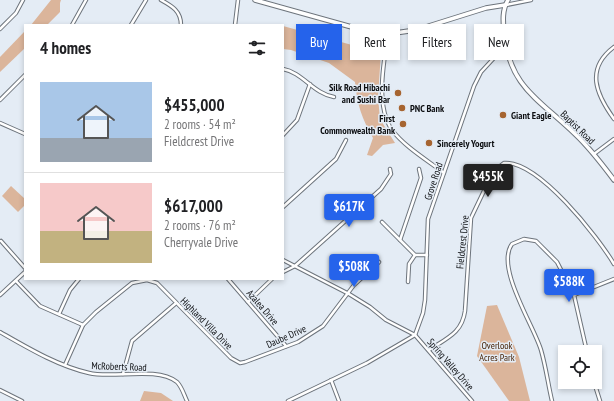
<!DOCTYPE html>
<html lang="en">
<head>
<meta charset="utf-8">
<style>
	body { margin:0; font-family:"PT Sans Narrow",sans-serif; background:#f2f2f2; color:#202124; height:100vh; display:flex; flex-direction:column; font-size:15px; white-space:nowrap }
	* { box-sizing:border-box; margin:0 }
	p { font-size:13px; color:#757577 }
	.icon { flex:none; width:22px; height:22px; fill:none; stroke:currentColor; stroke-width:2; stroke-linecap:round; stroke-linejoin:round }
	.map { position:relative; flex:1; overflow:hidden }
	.details { position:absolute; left:24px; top:24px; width:260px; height:256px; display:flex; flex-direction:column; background:#fff; border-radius:0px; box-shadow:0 2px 6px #0003 }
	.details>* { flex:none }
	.banner { position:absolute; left:296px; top:24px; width:258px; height:36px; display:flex; gap:8px }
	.fabs { position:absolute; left:558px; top:345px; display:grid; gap:8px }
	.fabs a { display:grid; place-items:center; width:44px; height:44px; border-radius:0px; background:#fff; box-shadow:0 2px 6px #0003; font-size:20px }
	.price { position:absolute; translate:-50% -34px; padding:0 9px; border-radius:4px; background:#2563eb; color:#fff; font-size:13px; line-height:26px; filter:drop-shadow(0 1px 2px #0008) }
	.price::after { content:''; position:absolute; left:50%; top:24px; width:12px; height:9px; margin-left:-6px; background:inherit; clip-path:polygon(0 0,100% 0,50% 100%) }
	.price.active { background:#222; color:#fff }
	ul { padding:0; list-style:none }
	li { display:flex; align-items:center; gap:12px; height:100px; padding:0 16px }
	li+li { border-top:1px solid #e0e0e0 }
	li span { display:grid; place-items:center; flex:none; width:112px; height:80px; border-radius:0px; color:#555 }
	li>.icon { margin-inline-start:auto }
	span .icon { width:48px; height:48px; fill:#fffc; stroke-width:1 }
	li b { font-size:17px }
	h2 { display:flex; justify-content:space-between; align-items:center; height:48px; padding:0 16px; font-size:17px }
	.pill { padding:0 14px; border-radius:0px; background:#fff; box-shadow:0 2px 6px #0003; font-size:14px; line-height:36px }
	.pill.active { background:#2563eb; color:#fff }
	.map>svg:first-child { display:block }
	.green { fill:#dbb59b }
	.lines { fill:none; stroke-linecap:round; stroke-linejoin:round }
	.minor-casing { stroke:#6d747c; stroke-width:4.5 }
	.tertiary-casing { stroke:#6d747c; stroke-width:5.5 }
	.secondary-casing { stroke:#6d747c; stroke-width:5.5 }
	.minor { stroke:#fff; stroke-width:2.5 }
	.tertiary { stroke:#fff; stroke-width:3.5 }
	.secondary { stroke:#fff; stroke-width:3.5 }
	.poi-dot { fill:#a66430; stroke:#e4ecf5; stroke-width:1.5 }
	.labels { text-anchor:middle; stroke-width:3; stroke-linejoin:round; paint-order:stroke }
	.poi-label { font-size:10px; font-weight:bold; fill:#0c0e11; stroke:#e4ecf5; text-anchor:start }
	.street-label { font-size:10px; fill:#0c0e11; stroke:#e4ecf5 }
	.park-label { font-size:10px; fill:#431e00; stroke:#e4ecf5 }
</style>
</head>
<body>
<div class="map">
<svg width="614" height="401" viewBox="0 0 614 401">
	<rect width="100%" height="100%" fill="#e4ecf5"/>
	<g class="green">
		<polygon points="51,0 61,0 60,3 60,12 47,25 31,25"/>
		<path d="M283,26L381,53L378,97L380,119L395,143L383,145L372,156L367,155L373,138C362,119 357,104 355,82L329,63L291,50L283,49Z"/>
		<polygon points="25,31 25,48 0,72 0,57"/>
		<polygon points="11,186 25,199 25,205 18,212 2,196"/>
		<polygon points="497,305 519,357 530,401 509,401 477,356 487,306"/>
		<polygon points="144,391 161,393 173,401 140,401"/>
	</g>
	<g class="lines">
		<defs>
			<g id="minor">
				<path d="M161,0C172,6 181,11 181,25"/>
				<polyline points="506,5 531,0"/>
				<polyline points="72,25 86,0"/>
				<polyline points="131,25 146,0"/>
				<polyline points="235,25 238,0"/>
				<polyline points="0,29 16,13 23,0"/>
				<path d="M388,34C384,61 375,106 392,130C405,147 427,160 444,173"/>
				<path d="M614,47C585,69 596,94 614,119"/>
				<path d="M283,69C302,72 314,94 334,97"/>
				<polyline points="0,100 25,75"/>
				<polyline points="0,123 25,134"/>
				<polyline points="283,135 297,120 310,84"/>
				<polyline points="594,154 614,139"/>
				<polyline points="283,207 336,159 346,140"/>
				<polyline points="382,222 415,255 427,255"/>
				<polyline points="400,240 421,178 419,169"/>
				<polyline points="1,241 25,268"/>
				<polyline points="283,260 349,294 370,307 386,320 415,335 472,401"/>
				<polyline points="283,272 295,266 381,189 391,174 390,169"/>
				<polyline points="228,279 286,346"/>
				<polyline points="16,281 40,306 83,325"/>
				<polyline points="408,282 409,264 415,255"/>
				<polyline points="0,295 25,272"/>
				<polyline points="574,295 614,279"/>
				<polyline points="248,302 272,279"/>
				<polyline points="59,314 70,290 79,279"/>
				<path d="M0,332C28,348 58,366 89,373C113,379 156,366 177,382C182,387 184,395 187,401"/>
				<path d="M429,350C447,338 462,333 465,311L471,218L493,172L504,163C538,160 598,237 614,264"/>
				<polyline points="65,365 83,325 96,312 132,283 147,280 157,283 231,358 240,363 245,362 298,342 323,326 354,285 379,262"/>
				<polyline points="123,374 132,341 175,304"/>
				<polyline points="331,380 339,401"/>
				<polyline points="594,382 600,401"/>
				<polyline points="0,390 22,401"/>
				<polyline points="288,401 367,363 415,335 423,313 425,300 428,219 474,86 481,72 506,45"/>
				<path d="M552,401C548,384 546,367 541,350C534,326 495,267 512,244L524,239L536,241L557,262L574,295L587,352"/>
			</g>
			<polyline id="tertiary" points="255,0 366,31 388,34 416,30 486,8 505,5"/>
			<path id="secondary" d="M508,0C502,10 503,21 504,33C510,88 539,99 575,134C590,148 602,164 614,180"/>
		</defs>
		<use href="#minor" class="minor-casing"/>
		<use href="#tertiary" class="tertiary-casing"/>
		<use href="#secondary" class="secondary-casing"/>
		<use href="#minor" class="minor"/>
		<use href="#tertiary" class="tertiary"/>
		<use href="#secondary" class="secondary"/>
	</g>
	<g class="poi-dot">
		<circle cx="398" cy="93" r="4"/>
		<circle cx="402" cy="108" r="4"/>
		<circle cx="503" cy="115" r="4"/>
		<circle cx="403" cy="124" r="4"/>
		<circle cx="429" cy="143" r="4"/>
	</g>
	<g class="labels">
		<g class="poi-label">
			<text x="390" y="91" text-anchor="end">Silk Road Hibachi<tspan x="390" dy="12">and Sushi Bar</tspan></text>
			<text x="410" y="112">PNC Bank</text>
			<text x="511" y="119">Giant Eagle</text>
			<text x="395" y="122" text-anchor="end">First<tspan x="395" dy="12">Commonwealth Bank</tspan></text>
			<text x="437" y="147">Sincerely Yogurt</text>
		</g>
		<g class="street-label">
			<text transform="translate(578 127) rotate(44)" y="4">Baptist Road</text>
			<text transform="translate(433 181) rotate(-72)" y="4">Grove Road</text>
			<text transform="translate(462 242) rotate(-84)" y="4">Fieldcrest Drive</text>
			<text transform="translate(263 307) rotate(49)" y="4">Azalea Drive</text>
			<text transform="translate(207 323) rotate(45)" y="4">Highland Villa Drive</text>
			<text transform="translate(286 336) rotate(-24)" y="4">Daube Drive</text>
			<text transform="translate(451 364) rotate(49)" y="4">Spring Valley Drive</text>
			<text transform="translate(119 366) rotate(2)" y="4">McRoberts Road</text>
		</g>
		<g class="park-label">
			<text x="497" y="349">Overlook<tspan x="497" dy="12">Acres Park</tspan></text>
		</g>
	</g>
</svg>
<div class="fabs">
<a><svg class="icon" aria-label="locate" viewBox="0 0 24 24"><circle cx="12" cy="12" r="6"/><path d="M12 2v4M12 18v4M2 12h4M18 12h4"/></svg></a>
</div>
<b class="price active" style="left:488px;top:198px">$455K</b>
<b class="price" style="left:349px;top:228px">$617K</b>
<b class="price" style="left:354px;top:288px">$508K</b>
<b class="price" style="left:569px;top:303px">$588K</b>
<div class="banner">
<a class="pill active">Buy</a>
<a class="pill">Rent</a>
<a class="pill">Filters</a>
<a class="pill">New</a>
</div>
<section class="details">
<h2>4 homes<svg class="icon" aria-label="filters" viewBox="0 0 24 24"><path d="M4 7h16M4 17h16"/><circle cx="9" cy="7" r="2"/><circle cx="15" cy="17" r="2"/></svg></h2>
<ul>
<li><span style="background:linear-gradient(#a9c7e8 70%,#9aa5b1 0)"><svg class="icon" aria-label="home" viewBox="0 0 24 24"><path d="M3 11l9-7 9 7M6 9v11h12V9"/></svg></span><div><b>$455,000</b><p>2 rooms · 54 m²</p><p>Fieldcrest Drive</p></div></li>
<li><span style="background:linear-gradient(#f6c9c9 60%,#c2b280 0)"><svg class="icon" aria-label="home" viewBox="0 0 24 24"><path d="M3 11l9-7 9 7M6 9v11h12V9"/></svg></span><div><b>$617,000</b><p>2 rooms · 76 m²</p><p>Cherryvale Drive</p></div></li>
</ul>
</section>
</div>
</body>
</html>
